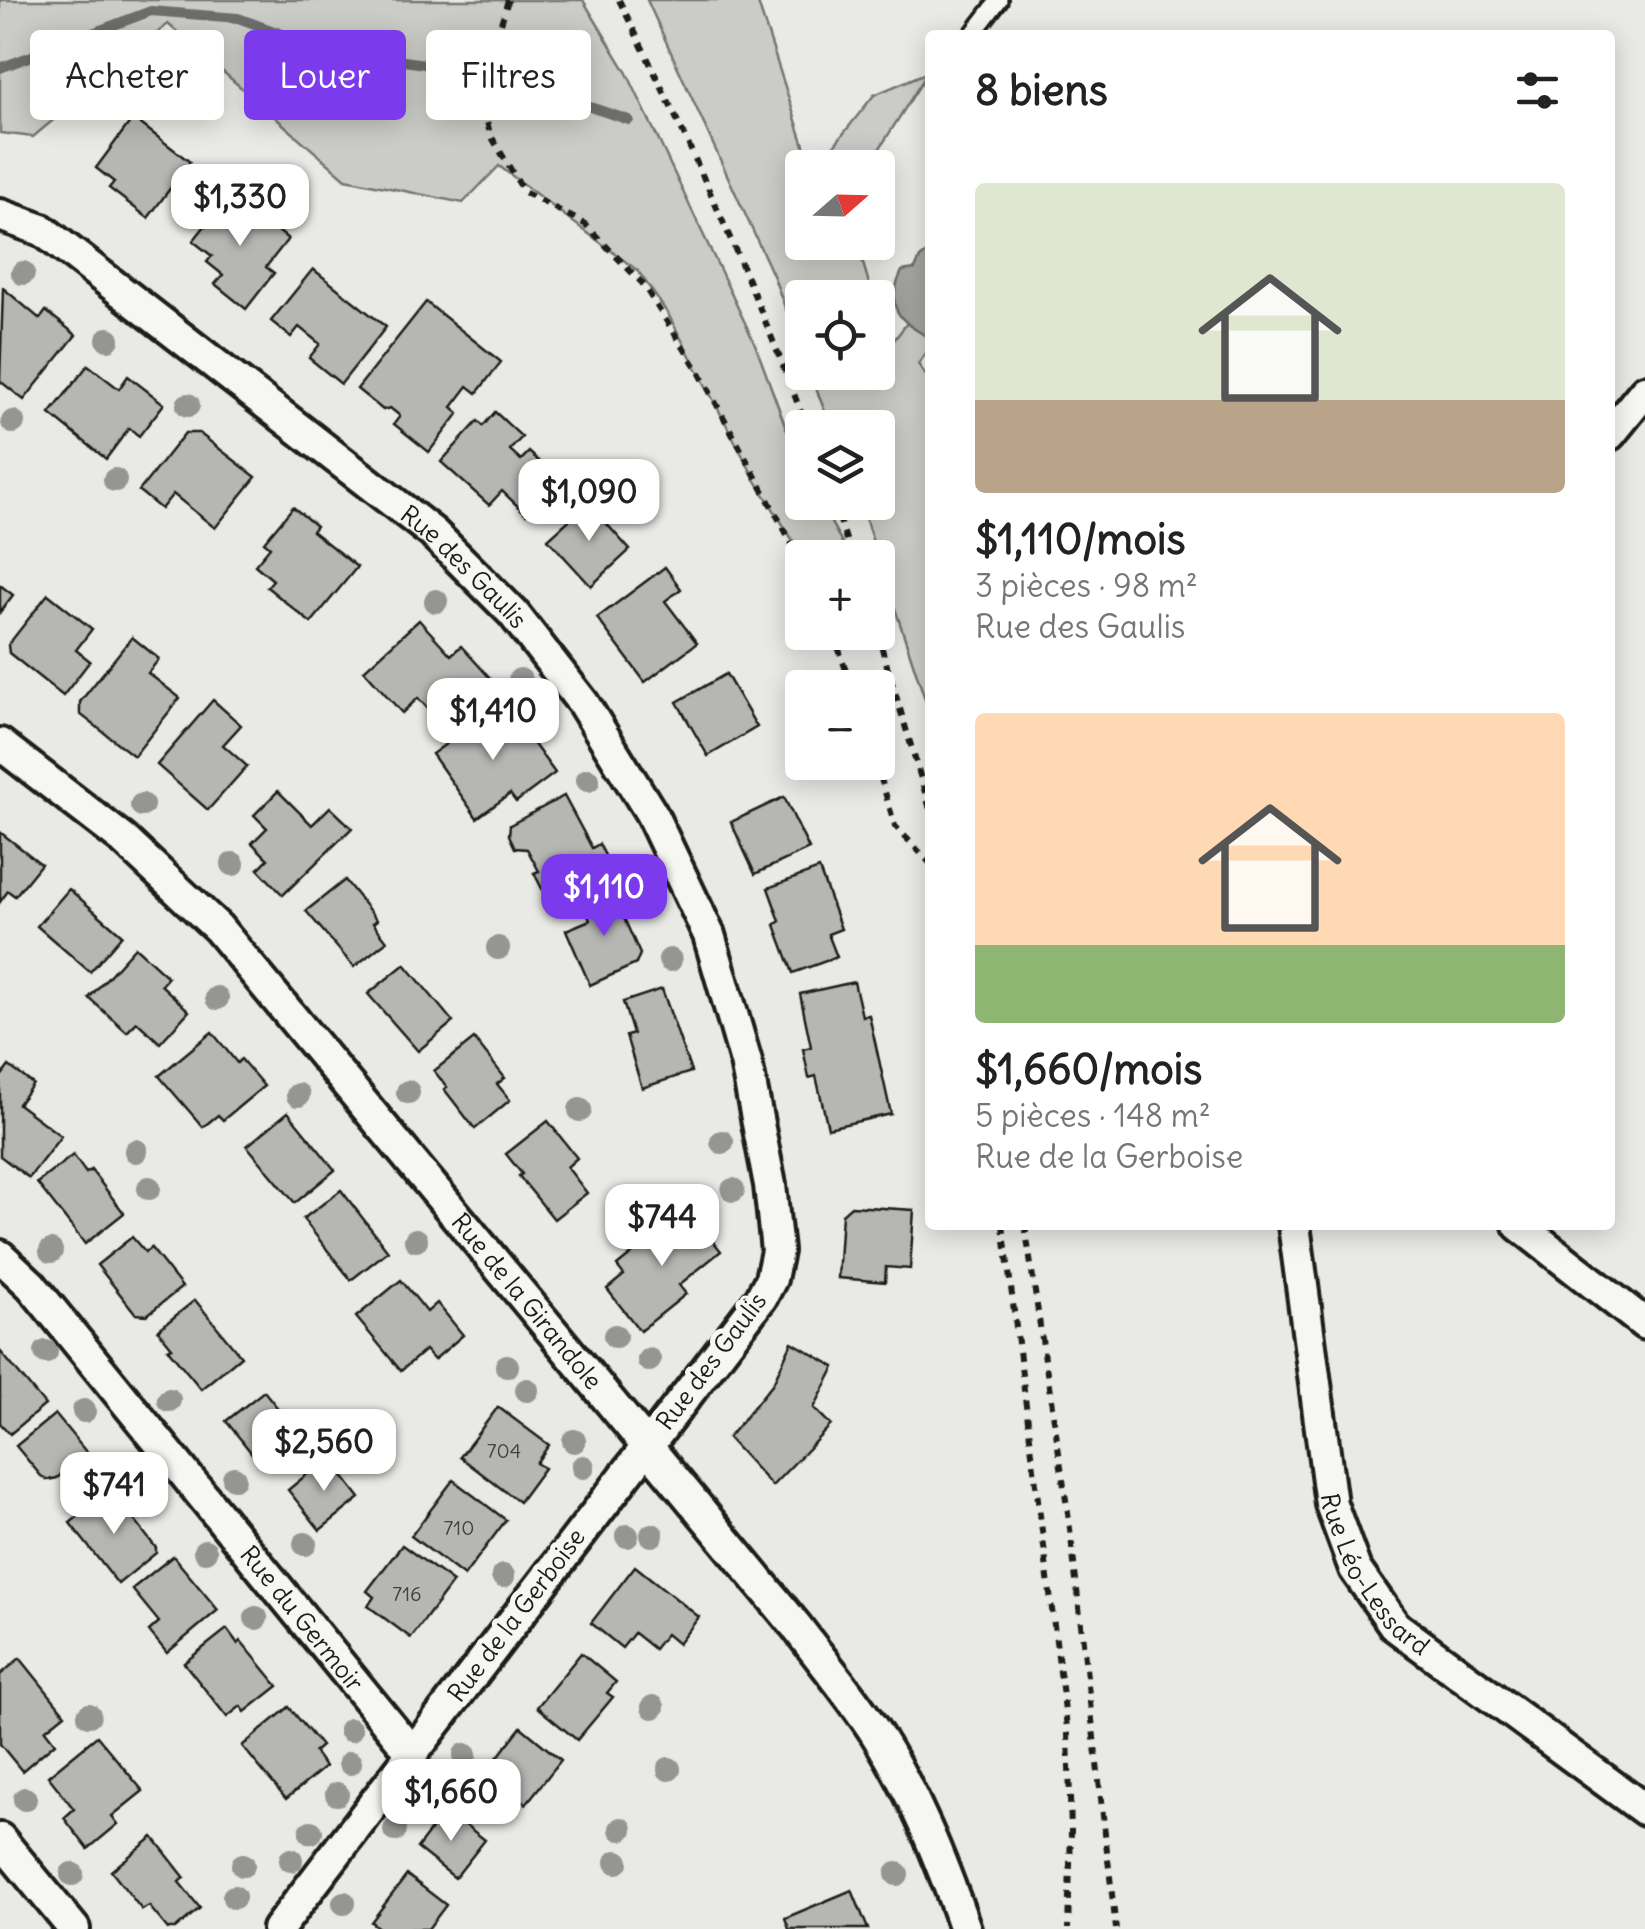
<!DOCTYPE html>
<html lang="fr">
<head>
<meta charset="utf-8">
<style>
	body { margin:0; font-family:Delius,sans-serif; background:#f6f6f6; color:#222; height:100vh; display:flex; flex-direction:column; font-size:38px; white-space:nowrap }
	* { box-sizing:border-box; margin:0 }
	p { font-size:32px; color:#767676 }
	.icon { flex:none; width:55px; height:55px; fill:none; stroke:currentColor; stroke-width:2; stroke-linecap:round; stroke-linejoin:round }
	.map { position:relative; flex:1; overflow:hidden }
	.sheet { position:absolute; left:925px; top:30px; width:690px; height:1200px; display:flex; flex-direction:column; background:#fff; border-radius:10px; box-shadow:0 5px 25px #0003 }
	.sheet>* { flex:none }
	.banner { position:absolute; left:30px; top:30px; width:745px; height:90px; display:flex; gap:20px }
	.needle { width:65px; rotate:70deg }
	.controls { position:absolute; left:785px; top:150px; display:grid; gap:20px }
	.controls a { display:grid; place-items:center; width:110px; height:110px; border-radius:10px; background:#fff; box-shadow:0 5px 25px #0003; font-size:50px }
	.price { position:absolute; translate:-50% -85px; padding:0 22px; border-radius:20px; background:#fff; color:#222; font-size:32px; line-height:65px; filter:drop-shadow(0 2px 5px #0008) }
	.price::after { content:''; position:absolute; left:50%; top:60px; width:30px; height:22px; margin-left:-15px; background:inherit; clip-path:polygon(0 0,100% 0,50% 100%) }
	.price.on { background:#7c3aed; color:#fff }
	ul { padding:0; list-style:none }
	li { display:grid; align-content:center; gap:20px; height:530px; padding:0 50px }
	li span { display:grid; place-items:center; height:310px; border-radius:10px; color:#555 }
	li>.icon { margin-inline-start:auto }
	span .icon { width:180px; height:180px; fill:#fffc; stroke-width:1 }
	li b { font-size:42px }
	h2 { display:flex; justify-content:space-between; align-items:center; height:120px; padding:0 50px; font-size:42px }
	.chip { padding:0 35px; border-radius:10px; background:#fff; box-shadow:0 5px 25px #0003; font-size:35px; line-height:90px }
	.chip.on { background:#7c3aed; color:#fff }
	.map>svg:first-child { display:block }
	.green { fill:#cbcbc7; stroke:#747472; stroke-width:2.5 }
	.water { fill:#a3a3a1; stroke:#6d6d6c; stroke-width:2.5 }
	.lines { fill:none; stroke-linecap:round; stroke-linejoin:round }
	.stream { stroke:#6d6d6c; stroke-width:10 }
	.building { fill:#b6b6b3; stroke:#1c1c1c; stroke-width:2.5 }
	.lane-casing { stroke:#1c1c1c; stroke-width:22 }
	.street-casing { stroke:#1c1c1c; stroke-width:38 }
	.path { stroke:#1c1c1c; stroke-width:6; stroke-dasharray:8 8; stroke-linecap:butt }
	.lane { stroke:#f6f6f2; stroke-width:15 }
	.street { stroke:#f6f6f2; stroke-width:30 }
	.tree { fill:#959592 }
	.labels { text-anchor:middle; stroke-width:10; stroke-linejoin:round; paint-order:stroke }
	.number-label { font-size:20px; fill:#424242 }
	.street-label { font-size:25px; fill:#1c1c1c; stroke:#f6f6f2 }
</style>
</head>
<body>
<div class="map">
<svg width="1645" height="1929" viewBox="0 0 1645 1929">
	<rect width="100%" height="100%" fill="#e9e9e5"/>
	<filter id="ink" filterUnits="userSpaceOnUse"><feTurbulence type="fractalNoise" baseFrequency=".01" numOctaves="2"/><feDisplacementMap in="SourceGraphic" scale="20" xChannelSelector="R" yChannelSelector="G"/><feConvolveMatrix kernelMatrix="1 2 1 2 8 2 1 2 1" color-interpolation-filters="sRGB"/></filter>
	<g filter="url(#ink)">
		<g class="green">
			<polygon points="0,0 583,0 627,73 755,344 802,471 802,502 820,503 850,557 803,557 756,481 668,314 638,271 499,166 463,203 346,179 168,24 33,137 0,133"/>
			<polygon points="647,0 757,0 811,167 802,168 802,242 857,243 873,297 802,298 802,353 773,275"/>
			<polygon points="928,72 868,167 817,167 874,95"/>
			<polygon points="930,293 930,348 918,364 930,381 930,714 860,503 878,502 878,428 831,427 810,373 878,372 878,314 888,348"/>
		</g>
		<path class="water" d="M930,250V338C897,320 885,307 902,271L915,269L920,258Z"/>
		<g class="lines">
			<polyline class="stream" points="0,68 151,11 238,18 326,50 488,73 629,120"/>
		</g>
		<g class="building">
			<polygon points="133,118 190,162 148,218 109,188 114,182 96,168"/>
			<polygon points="231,193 288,239 266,267 274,273 246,309 215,284 223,275 207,262 212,256 193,241"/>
			<polygon points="313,269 386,327 341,384 309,358 320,344 299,327 291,337 271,321"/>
			<polygon points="3,288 40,319 46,311 76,335 24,400 0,381"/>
			<polygon points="426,302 501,362 477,393 468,386 452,407 459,413 429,452 394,424 400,416 390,408 383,410 357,389"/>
			<polygon points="88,365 119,389 128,376 164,404 139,436 129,428 106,459 50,414"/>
			<polygon points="495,412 522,437 510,450 521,460 529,452 558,479 526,514 502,491 489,505 441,462 478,421 483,426"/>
			<polygon points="185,433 199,433 256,477 215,528 173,494 161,509 139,491"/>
			<polygon points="588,503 630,550 591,586 548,539"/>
			<polygon points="293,507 316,526 312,531 357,567 311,623 267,587 273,580 255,565 270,547 264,542"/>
			<polygon points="665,567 681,589 665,601 697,643 645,682 597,618"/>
			<polygon points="0,585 13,595 0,612"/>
			<polygon points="48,594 92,629 76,650 90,661 63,696 9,653 8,645"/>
			<polygon points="419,620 451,655 461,646 490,678 457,709 448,700 433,714 418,698 402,713 364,670"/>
			<polygon points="132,637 159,659 148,673 180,698 134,756 80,714 80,702"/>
			<polygon points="726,674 757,727 708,756 677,702"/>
			<polygon points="213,700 241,725 223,745 247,766 208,810 157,765"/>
			<polygon points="497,707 511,726 517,721 555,773 516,802 510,794 477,818 432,754"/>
			<polygon points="278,791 312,825 330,807 352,828 283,895 258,869 268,859 252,843 267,828 254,815"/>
			<polygon points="564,796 592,848 599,844 615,875 577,895 575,890 550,904 534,873 539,871 527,849 515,848 509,835 510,825"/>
			<polygon points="784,797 809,849 755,874 731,822"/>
			<polygon points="0,832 41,864 15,896 8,891 0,902"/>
			<polygon points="819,869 841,929 828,934 837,957 793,973 775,925 780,921 768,888"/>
			<polygon points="345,880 377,920 373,923 387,941 354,967 306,911"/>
			<polygon points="69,889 122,935 90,972 37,926"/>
			<polygon points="618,890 628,913 623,916 640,954 636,964 590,985 566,930 590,920 583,905"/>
			<polygon points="135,947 168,977 161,985 189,1011 160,1043 137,1022 127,1032 89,998"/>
			<polygon points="405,964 453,1022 418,1051 368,994"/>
			<polygon points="854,982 862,1016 869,1015 891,1114 828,1128 816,1076 809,1078 803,1049 811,1047 800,994"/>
			<polygon points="662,989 691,1072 642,1088 626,1036 633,1034 623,1002"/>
			<polygon points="212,1032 237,1063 241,1059 264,1086 223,1120 218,1115 203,1127 159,1076"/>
			<polygon points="474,1039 505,1078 497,1084 510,1100 475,1129 444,1089 447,1087 434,1071"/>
			<polygon points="9,1066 33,1084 18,1104 61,1136 29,1178 0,1156 0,1078"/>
			<polygon points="288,1112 335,1170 295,1203 247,1146"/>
			<polygon points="548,1121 577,1158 567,1167 587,1193 554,1219 519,1176 522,1174 506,1154"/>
			<polygon points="73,1155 86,1173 91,1170 124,1213 85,1244 37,1183"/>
			<polygon points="341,1190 388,1251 351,1280 303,1219"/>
			<polygon points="851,1206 914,1210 910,1269 886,1267 885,1282 838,1278 842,1214"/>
			<polygon points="687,1209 721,1251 679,1285 686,1294 640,1331 607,1289 624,1275 617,1266"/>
			<polygon points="132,1237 145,1252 151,1248 182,1287 147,1315 136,1314 97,1265"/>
			<polygon points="401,1280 427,1312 437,1303 463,1335 434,1360 425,1350 401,1371 356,1317"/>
			<polygon points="195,1300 241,1356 201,1389 168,1349 172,1347 158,1330"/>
			<polygon points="792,1342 835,1367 814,1408 831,1425 772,1486 728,1438 773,1383"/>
			<polygon points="0,1351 45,1405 10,1434 0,1423"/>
			<polygon points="264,1391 292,1426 254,1456 226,1421"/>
			<polygon points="498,1407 549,1445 536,1463 544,1468 519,1502 460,1457"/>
			<polygon points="55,1414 87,1453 57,1478 48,1480 41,1476 16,1446"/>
			<polygon points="328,1457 360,1498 320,1530 288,1490"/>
			<polygon points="453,1480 506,1520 464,1576 411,1536"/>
			<polygon points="111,1490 156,1548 156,1553 118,1584 70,1523"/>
			<polygon points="402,1545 453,1582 411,1638 368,1606 374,1597 367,1591"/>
			<polygon points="173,1556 218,1610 167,1653 149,1631 159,1622 132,1589"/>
			<polygon points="635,1566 699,1617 678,1644 666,1634 654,1649 634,1633 622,1648 591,1623"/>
			<polygon points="227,1629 238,1644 241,1641 278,1686 245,1712 241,1706 227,1717 184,1663"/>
			<polygon points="581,1653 616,1682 607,1693 613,1697 577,1740 537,1707"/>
			<polygon points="20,1658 65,1714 45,1730 55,1743 22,1771 0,1744 0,1675"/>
			<polygon points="289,1707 321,1746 314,1752 325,1767 286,1799 242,1746"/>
			<polygon points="521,1727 561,1760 526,1804 486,1772"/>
			<polygon points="97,1736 143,1791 112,1816 118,1824 88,1849 64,1818 74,1809 48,1776"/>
			<polygon points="446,1810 485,1840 455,1878 417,1848"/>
			<polygon points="153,1837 185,1878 179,1882 200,1908 175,1929 168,1929 149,1906 142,1910 111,1871"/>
			<polygon points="407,1875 446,1905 428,1929 380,1929 371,1922"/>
			<polygon points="852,1890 868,1929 789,1929 785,1918"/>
		</g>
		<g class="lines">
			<defs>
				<polyline id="lane" points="972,35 999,0"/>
				<g id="street">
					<path id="s1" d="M0,215L42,230L433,533L513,613L583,703L651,813L709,935L746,1062L770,1185L777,1251L771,1279L761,1298L278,1929"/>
					<polyline points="1610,434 1645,391"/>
					<path id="s2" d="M0,744L124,840L218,928L796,1626C822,1661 851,1695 875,1732C914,1793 941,1860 965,1929"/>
					<path id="s3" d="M1294,1225L1331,1504L1355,1569L1395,1626L1645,1810"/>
					<polyline points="1519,1225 1645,1324"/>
					<path id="s4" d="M0,1256L31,1285L411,1752"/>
					<polyline points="0,1839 74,1929"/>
				</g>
			</defs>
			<use href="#lane" class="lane-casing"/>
			<use href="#street" class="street-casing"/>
			<g class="path">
				<polyline points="508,0 480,93 490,134 524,192 585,224 642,283 698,370 802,562"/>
				<path d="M619,0C689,140 752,282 807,428"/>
				<polyline points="834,502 852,558"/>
				<polyline points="833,632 852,688"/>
				<polyline points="877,632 930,809"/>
				<polyline points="876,762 895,826 930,863"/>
				<polyline points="1003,1225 1068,1735 1071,1831 1068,1929"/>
				<polyline points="1025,1225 1069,1520 1116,1929"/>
			</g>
			<use href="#lane" class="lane"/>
			<use href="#street" class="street"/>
		</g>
		<g class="tree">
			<circle cx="23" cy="273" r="12"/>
			<circle cx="108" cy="339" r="12"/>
			<circle cx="188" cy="405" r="12"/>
			<circle cx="13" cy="422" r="12"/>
			<circle cx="115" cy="480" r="12"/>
			<circle cx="436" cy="601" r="12"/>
			<circle cx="520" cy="680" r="12"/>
			<circle cx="588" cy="780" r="12"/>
			<circle cx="142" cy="805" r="12"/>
			<circle cx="233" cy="864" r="12"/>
			<circle cx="498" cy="948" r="12"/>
			<circle cx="670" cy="960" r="12"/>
			<circle cx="217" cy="998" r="12"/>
			<circle cx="408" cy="1092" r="12"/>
			<circle cx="298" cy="1095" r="12"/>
			<circle cx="580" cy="1110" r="12"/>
			<circle cx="722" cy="1142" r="12"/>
			<circle cx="136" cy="1151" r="12"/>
			<circle cx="149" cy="1188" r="12"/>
			<circle cx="733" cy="1190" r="12"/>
			<circle cx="416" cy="1240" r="12"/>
			<circle cx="51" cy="1251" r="12"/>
			<circle cx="615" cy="1336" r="12"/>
			<circle cx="46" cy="1352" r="12"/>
			<circle cx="649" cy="1360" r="12"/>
			<circle cx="507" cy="1366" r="12"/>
			<circle cx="527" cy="1390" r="12"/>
			<circle cx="169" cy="1400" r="12"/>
			<circle cx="84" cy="1411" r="12"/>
			<circle cx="374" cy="1438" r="12"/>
			<circle cx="574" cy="1441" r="12"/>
			<circle cx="583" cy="1467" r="12"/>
			<circle cx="141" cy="1477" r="12"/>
			<circle cx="234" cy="1478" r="12"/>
			<circle cx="652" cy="1535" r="12"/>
			<circle cx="627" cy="1536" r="12"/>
			<circle cx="305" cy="1544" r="12"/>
			<circle cx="205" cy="1551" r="12"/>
			<circle cx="503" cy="1576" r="12"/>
			<circle cx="256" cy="1618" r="12"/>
			<circle cx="653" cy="1707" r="12"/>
			<circle cx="89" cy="1715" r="12"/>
			<circle cx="350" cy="1730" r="12"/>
			<circle cx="465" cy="1755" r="12"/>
			<circle cx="350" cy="1763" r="12"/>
			<circle cx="669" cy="1769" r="12"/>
			<circle cx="337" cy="1794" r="12"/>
			<circle cx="25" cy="1799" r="12"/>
			<circle cx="621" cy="1829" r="12"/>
			<circle cx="395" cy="1830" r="12"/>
			<circle cx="311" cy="1832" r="12"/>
			<circle cx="291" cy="1860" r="12"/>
			<circle cx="617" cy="1862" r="12"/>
			<circle cx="243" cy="1865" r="12"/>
			<circle cx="72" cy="1874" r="12"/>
			<circle cx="897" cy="1874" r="12"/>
			<circle cx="234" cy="1897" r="12"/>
			<circle cx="344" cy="1903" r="12"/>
		</g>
	</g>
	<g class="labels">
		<g class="number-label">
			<text x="504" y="1458">704</text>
			<text x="459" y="1535">710</text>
			<text x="407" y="1601">716</text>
		</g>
		<g class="street-label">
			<text dy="9" stroke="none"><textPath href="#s1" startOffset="585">Rue des Gaulis</textPath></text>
			<text dy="9" stroke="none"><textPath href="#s2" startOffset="770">Rue de la Girandole</textPath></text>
			<text transform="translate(711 1361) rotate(-53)" y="9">Rue des Gaulis</text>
			<text dy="9" stroke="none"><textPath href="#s3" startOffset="365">Rue Léo-Lessard</textPath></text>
			<text transform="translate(516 1615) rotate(-53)" y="9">Rue de la Gerboise</text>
			<text dy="9" stroke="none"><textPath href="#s4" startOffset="472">Rue du Germoir</textPath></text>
		</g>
	</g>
</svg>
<div class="controls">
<a><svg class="needle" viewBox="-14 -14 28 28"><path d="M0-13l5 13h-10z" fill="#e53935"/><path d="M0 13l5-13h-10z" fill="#767676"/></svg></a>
<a><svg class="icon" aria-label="locate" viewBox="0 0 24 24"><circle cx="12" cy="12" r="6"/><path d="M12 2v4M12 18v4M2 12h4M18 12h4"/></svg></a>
<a><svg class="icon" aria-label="layers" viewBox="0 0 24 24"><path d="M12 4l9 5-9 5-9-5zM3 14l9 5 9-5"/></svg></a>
<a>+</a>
<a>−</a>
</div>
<b class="price" style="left:240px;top:249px">$1,330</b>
<b class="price" style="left:589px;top:544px">$1,090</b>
<b class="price" style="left:493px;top:763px">$1,410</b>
<b class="price on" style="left:604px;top:939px">$1,110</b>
<b class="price" style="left:662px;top:1269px">$744</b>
<b class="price" style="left:324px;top:1494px">$2,560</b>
<b class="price" style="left:114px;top:1537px">$741</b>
<b class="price" style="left:451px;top:1844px">$1,660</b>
<div class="banner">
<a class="chip">Acheter</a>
<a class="chip on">Louer</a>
<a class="chip">Filtres</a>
</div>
<section class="sheet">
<h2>8 biens<svg class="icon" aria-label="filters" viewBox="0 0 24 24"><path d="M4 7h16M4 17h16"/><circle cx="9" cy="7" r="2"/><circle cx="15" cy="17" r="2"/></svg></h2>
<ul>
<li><span style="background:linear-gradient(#dfe7d0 70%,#b9a48a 0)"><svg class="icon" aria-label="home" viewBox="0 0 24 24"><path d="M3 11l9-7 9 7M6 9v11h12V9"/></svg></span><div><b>$1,110/mois</b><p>3 pièces · 98 m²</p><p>Rue des Gaulis</p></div></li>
<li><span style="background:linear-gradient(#ffd9b3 75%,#8fb573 0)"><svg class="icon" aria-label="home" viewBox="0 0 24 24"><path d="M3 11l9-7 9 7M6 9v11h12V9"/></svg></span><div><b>$1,660/mois</b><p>5 pièces · 148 m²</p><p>Rue de la Gerboise</p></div></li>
</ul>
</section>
</div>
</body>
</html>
